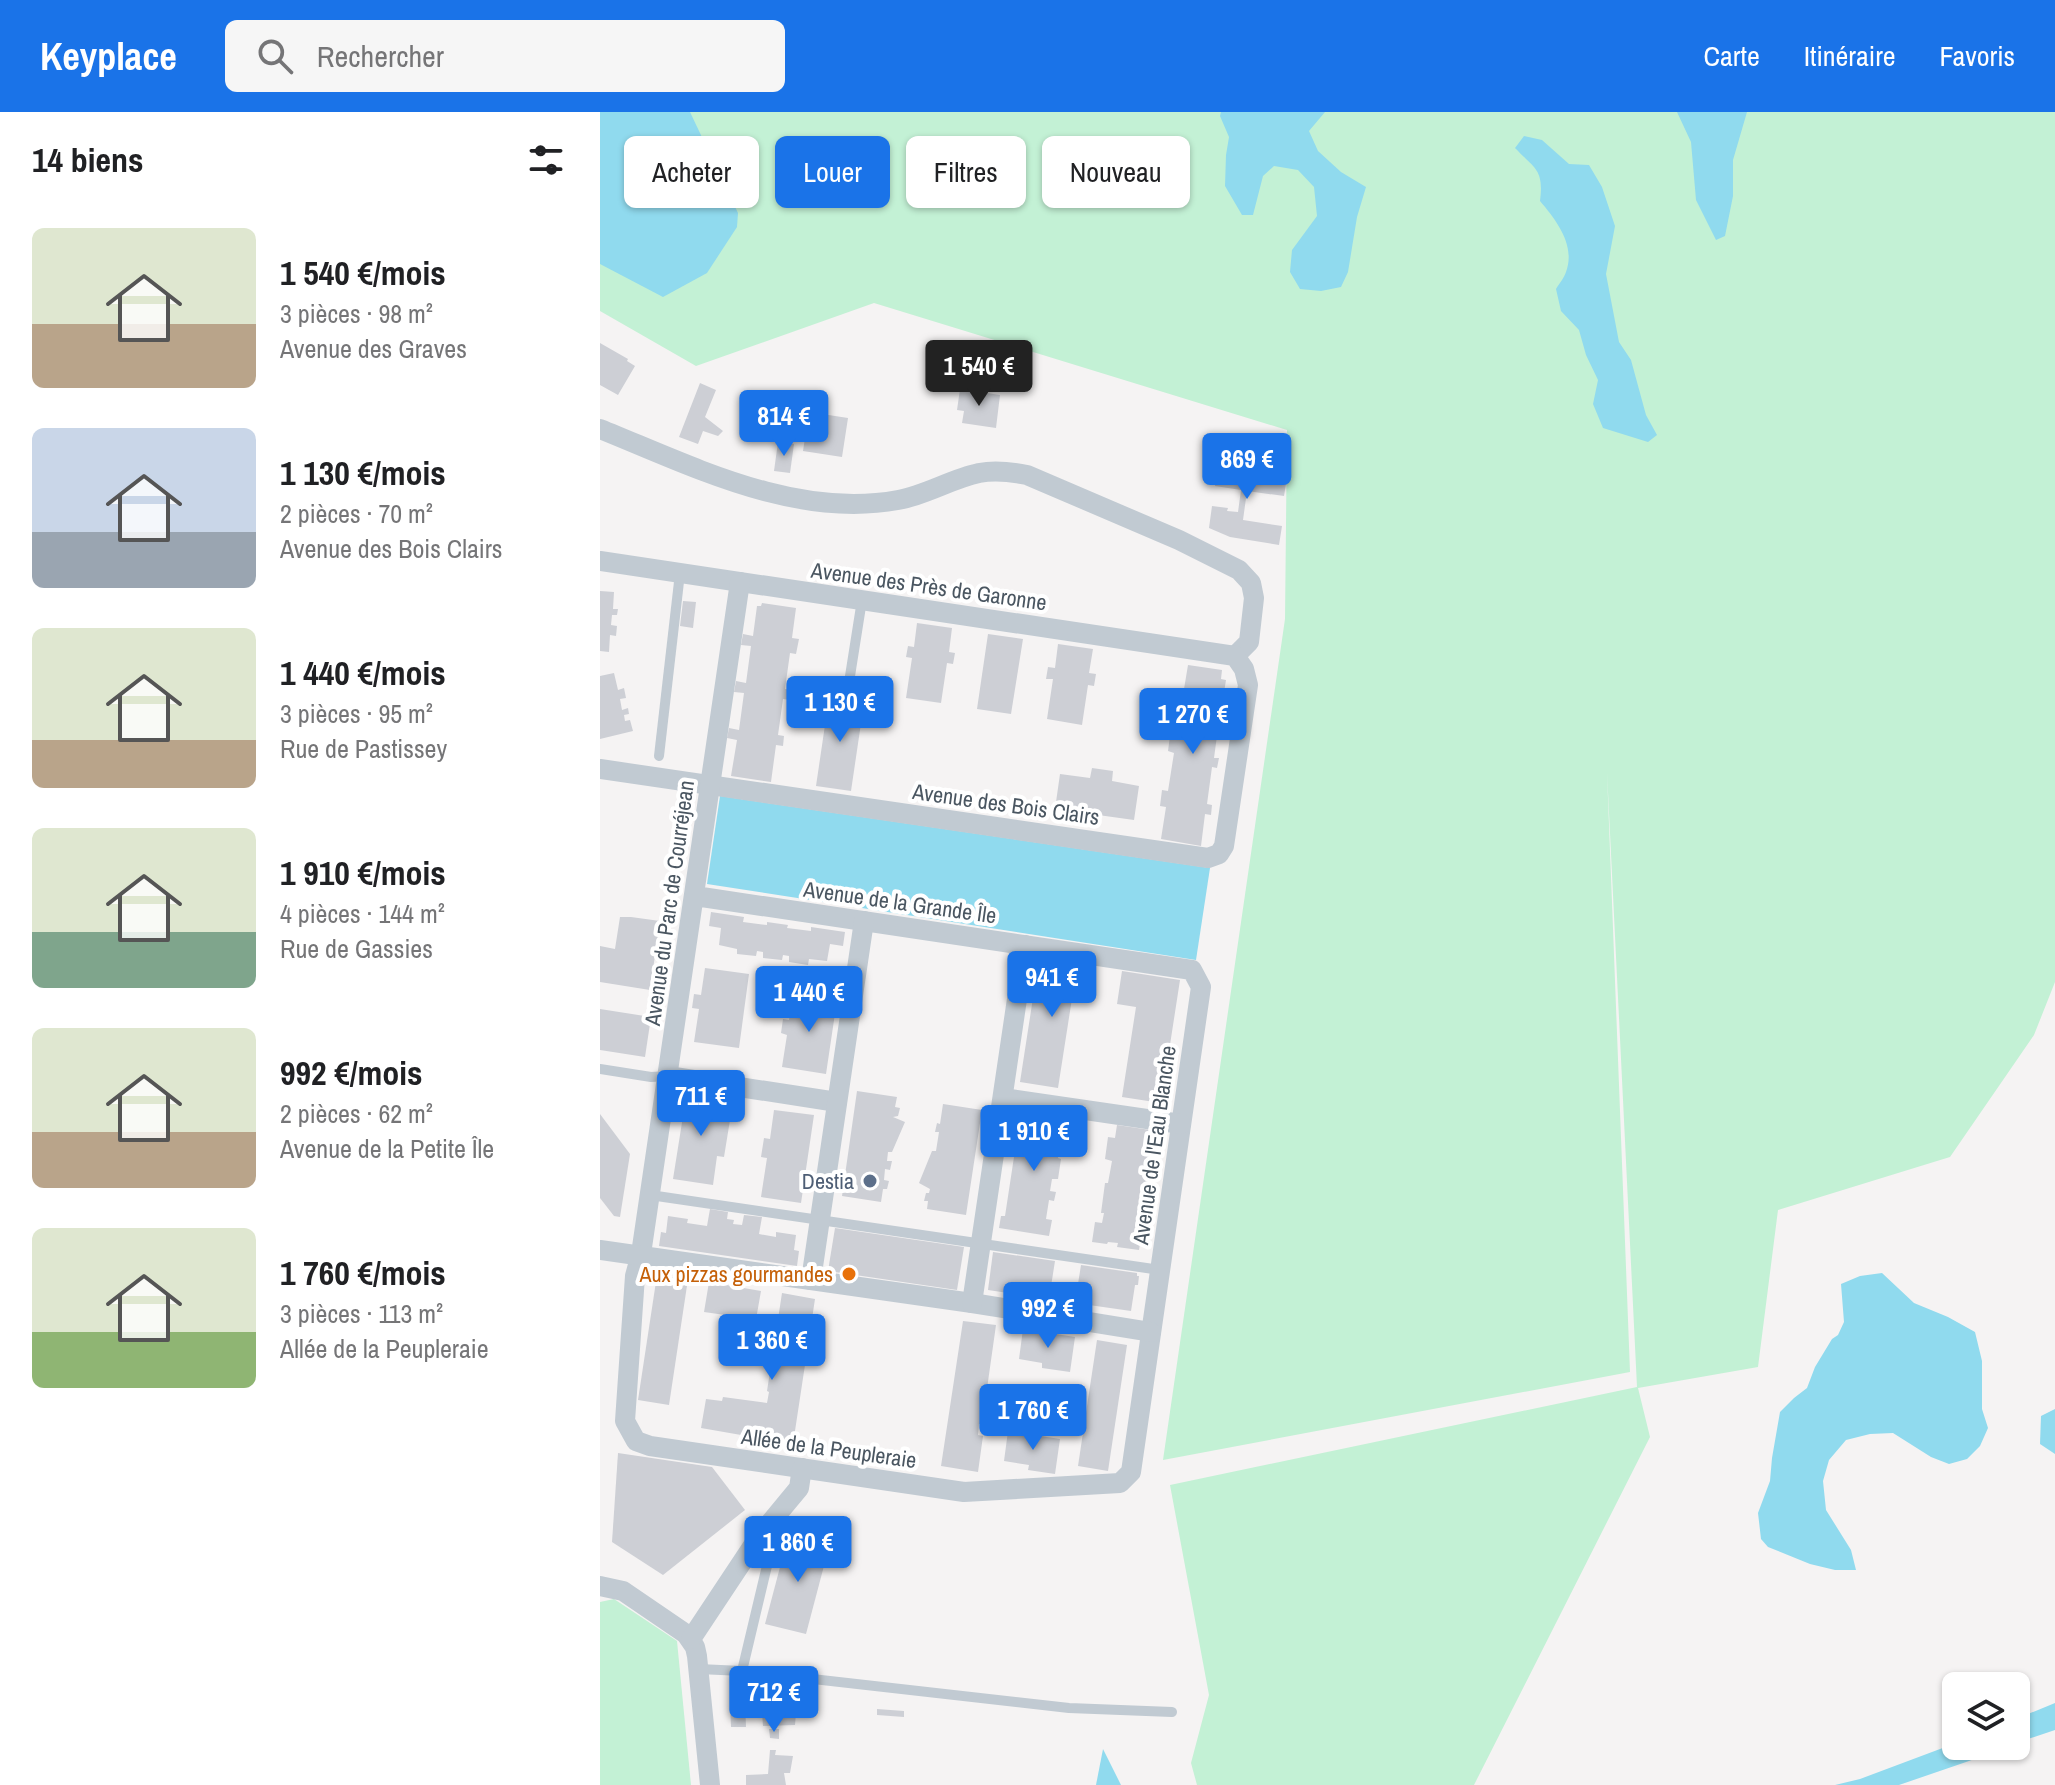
<!DOCTYPE html>
<html lang="fr">
<head>
<meta charset="utf-8">
<style>
	body { margin:0; font-family:"Archivo Narrow",sans-serif; background:#f6f6f6; color:#202124; height:100vh; display:flex; flex-direction:column; font-size:30px; white-space:nowrap }
	* { box-sizing:border-box; margin:0 }
	p { font-size:26px; color:#757577 }
	.icon { flex:none; width:44px; height:44px; fill:none; stroke:currentColor; stroke-width:2; stroke-linecap:round; stroke-linejoin:round }
	.map { position:relative; flex:1; overflow:hidden }
	.details { display:flex; flex-direction:column; background:#fff; width:600px }
	.details>* { flex:none }
	.banner { position:absolute; left:24px; top:24px; width:760px; height:72px; display:flex; gap:16px }
	.buttons { position:absolute; left:1342px; top:1560px; display:grid; gap:16px }
	.buttons a { display:grid; place-items:center; width:88px; height:88px; border-radius:12px; background:#fff; box-shadow:0 2px 6px #0004; font-size:40px }
	.price { position:absolute; translate:-50% -68px; padding:0 18px; border-radius:8px; background:#1a73e8; color:#fff; font-size:26px; line-height:52px; filter:drop-shadow(0 2px 4px #0008) }
	.price::after { content:''; position:absolute; left:50%; top:48px; width:24px; height:18px; margin-left:-12px; background:inherit; clip-path:polygon(0 0,100% 0,50% 100%) }
	.price.selected { background:#222; color:#fff }
	ul { padding:0; list-style:none }
	li { display:flex; align-items:center; gap:24px; height:200px; padding:0 32px }
	li span { display:grid; place-items:center; flex:none; width:224px; height:160px; border-radius:12px; color:#555 }
	li>.icon { margin-inline-start:auto }
	span .icon { width:96px; height:96px; fill:#fffc; stroke-width:1 }
	li b { font-size:34px }
	h2 { display:flex; justify-content:space-between; align-items:center; height:96px; padding:0 32px; font-size:34px }
	.tag { padding:0 28px; border-radius:12px; background:#fff; box-shadow:0 2px 6px #0004; font-size:28px; line-height:72px }
	.tag.selected { background:#1a73e8; color:#fff }
	header { display:flex; align-items:center; gap:48px; box-sizing:border-box; height:112px; padding:0 40px; background:#1a73e8; color:#fff }
	header strong { font-size:38px }
	nav { display:flex; gap:44px; margin-inline-start:auto; font-size:28px }
	.search { width:560px; height:72px; background:#f6f6f6; display:flex; align-items:center; gap:20px; box-sizing:border-box; padding:0 28px; border-radius:12px; color:#757577; font-size:30px }
	main { display:flex; flex:1; min-height:0 }
	.map>svg:first-child { display:block }
	.green { fill:#c3f1d5 }
	.water { fill:#90daee }
	.building { fill:#cdcfd5 }
	.lines { fill:none; stroke-linecap:round; stroke-linejoin:round }
	.service { stroke:#c1cad2; stroke-width:10 }
	.minor { stroke:#c1cad2; stroke-width:20 }
	.service-dot { fill:#5c6f8a; stroke:#fff; stroke-width:3 }
	.food-dot { fill:#e8710a; stroke:#fff; stroke-width:3 }
	.labels { text-anchor:middle; stroke-width:8; stroke-linejoin:round; paint-order:stroke }
	.street-label { font-size:22px; fill:#4a5661; stroke:#fff }
	.service-label { font-size:22px; fill:#4e5e75; stroke:#fff; text-anchor:end }
	.food-label { font-size:22px; fill:#c56008; stroke:#fff; text-anchor:end }
</style>
</head>
<body>
<header>
<strong>Keyplace</strong>
<div class="search"><svg class="icon" aria-label="search" viewBox="0 0 24 24"><circle cx="10" cy="10" r="6"/><path d="M15 15l6 6"/></svg>Rechercher</div>
<nav><a>Carte</a><a>Itinéraire</a><a>Favoris</a></nav>
</header>
<main>
<section class="details">
<h2>14 biens<svg class="icon" aria-label="filters" viewBox="0 0 24 24"><path d="M4 7h16M4 17h16"/><circle cx="9" cy="7" r="2"/><circle cx="15" cy="17" r="2"/></svg></h2>
<ul>
<li><span style="background:linear-gradient(#dfe7d0 60%,#b9a48a 0)"><svg class="icon" aria-label="home" viewBox="0 0 24 24"><path d="M3 11l9-7 9 7M6 9v11h12V9"/></svg></span><div><b>1 540 €/mois</b><p>3 pièces · 98 m²</p><p>Avenue des Graves</p></div></li>
<li><span style="background:linear-gradient(#c9d6e8 65%,#9aa5b1 0)"><svg class="icon" aria-label="home" viewBox="0 0 24 24"><path d="M3 11l9-7 9 7M6 9v11h12V9"/></svg></span><div><b>1 130 €/mois</b><p>2 pièces · 70 m²</p><p>Avenue des Bois Clairs</p></div></li>
<li><span style="background:linear-gradient(#dfe7d0 70%,#b9a48a 0)"><svg class="icon" aria-label="home" viewBox="0 0 24 24"><path d="M3 11l9-7 9 7M6 9v11h12V9"/></svg></span><div><b>1 440 €/mois</b><p>3 pièces · 95 m²</p><p>Rue de Pastissey</p></div></li>
<li><span style="background:linear-gradient(#dfe7d0 65%,#7fa58c 0)"><svg class="icon" aria-label="home" viewBox="0 0 24 24"><path d="M3 11l9-7 9 7M6 9v11h12V9"/></svg></span><div><b>1 910 €/mois</b><p>4 pièces · 144 m²</p><p>Rue de Gassies</p></div></li>
<li><span style="background:linear-gradient(#dfe7d0 65%,#b9a48a 0)"><svg class="icon" aria-label="home" viewBox="0 0 24 24"><path d="M3 11l9-7 9 7M6 9v11h12V9"/></svg></span><div><b>992 €/mois</b><p>2 pièces · 62 m²</p><p>Avenue de la Petite Île</p></div></li>
<li><span style="background:linear-gradient(#dfe7d0 65%,#8fb573 0)"><svg class="icon" aria-label="home" viewBox="0 0 24 24"><path d="M3 11l9-7 9 7M6 9v11h12V9"/></svg></span><div><b>1 760 €/mois</b><p>3 pièces · 113 m²</p><p>Allée de la Peupleraie</p></div></li>
</ul>
</section>
<div class="map">
<svg width="1455" height="1673" viewBox="0 0 1455 1673">
	<rect width="100%" height="100%" fill="#f5f3f3"/>
	<g class="green">
		<polygon points="0,0 1455,0 1455,870 1434,923 1350,1045 1178,1098 1158,1255 1038,1276 1050,1325 874,1673 597,1673 591,1651 609,1583 570,1373 1037,1275 1007,660 1030,1260 563,1348 685,507 687,318 274,191 96,254 0,199"/>
		<polygon points="14,1487 77,1529 91,1673 0,1673 0,1490"/>
	</g>
	<g class="water">
		<polygon points="0,0 90,0 138,101 137,115 107,161 63,185 0,152"/>
		<polygon points="621,0 725,0 709,19 718,39 741,60 766,75 757,105 748,160 741,175 721,179 700,177 690,160 692,138 717,104 714,75 698,58 674,54 663,64 653,103 642,103 625,74 626,43 629,25 620,4"/>
		<polygon points="1077,0 1147,0 1133,48 1133,84 1125,124 1116,128 1096,88 1091,30"/>
		<path d="M924,24L942,28L969,52L989,53L1002,75L1015,114L1006,162L1019,230L1031,248L1046,303L1057,323L1048,330L1003,316L993,292L998,268L986,243L979,218L961,199L956,177C959,172 964,166 966,160C976,133 956,108 940,89C944,57 935,57 915,36Z"/>
		<polygon points="647,333 678,337 676,347 645,342"/>
		<polygon points="120,684 610,756 596,848 107,772"/>
		<polygon points="1282,1161 1314,1191 1348,1205 1375,1220 1382,1249 1382,1297 1388,1316 1380,1334 1367,1347 1349,1352 1331,1345 1293,1321 1270,1322 1246,1328 1229,1348 1223,1369 1226,1398 1251,1438 1256,1458 1235,1458 1210,1452 1168,1435 1161,1427 1158,1401 1170,1369 1172,1346 1180,1300 1194,1286 1207,1276 1215,1255 1232,1227 1238,1223 1244,1210 1241,1172 1260,1164"/>
		<polygon points="1455,1297 1455,1342 1440,1332 1441,1304"/>
		<polygon points="1455,1591 1455,1618 1416,1631 1416,1607"/>
		<polygon points="1356,1631 1356,1634 1408,1634 1369,1649 1299,1673 1235,1673 1260,1667"/>
		<polygon points="503,1637 521,1673 496,1673"/>
	</g>
	<g class="building">
		<polygon points="0,231 28,247 27,249 35,254 18,283 0,273"/>
		<polygon points="100,271 116,278 105,305 123,319 118,324 103,319 98,332 79,325"/>
		<polygon points="360,277 400,283 396,316 362,311 364,299 357,298"/>
		<polygon points="209,300 248,306 242,345 203,339"/>
		<polygon points="178,330 194,332 190,361 174,359"/>
		<polygon points="627,342 640,344 638,354 688,360 684,384 647,379 643,408 682,414 679,433 630,425 609,416 612,394 628,396 627,399 638,400 641,378 615,374 619,350 626,351"/>
		<polygon points="0,479 14,480 13,497 18,497 17,503 12,503 11,513 17,514 16,524 10,523 9,540 0,539"/>
		<polygon points="83,489 96,490 93,516 80,514"/>
		<polygon points="162,491 196,496 192,526 199,527 196,542 190,541 185,577 191,578 190,588 183,587 178,623 184,624 183,634 176,633 171,670 131,664 137,628 127,626 129,616 139,618 144,581 134,580 136,569 146,571 151,534 141,533 143,522 153,524 157,494 161,494"/>
		<polygon points="317,511 352,516 349,540 355,541 353,552 347,551 341,591 306,586 312,546 306,545 308,534 314,535"/>
		<polygon points="388,522 423,527 411,602 377,597"/>
		<polygon points="458,532 493,537 489,561 496,562 494,574 488,573 482,613 447,607 453,567 446,567 448,555 455,556"/>
		<polygon points="588,553 622,558 621,567 626,568 621,599 626,600 624,610 619,609 614,646 619,646 617,656 612,655 607,692 612,693 611,703 605,702 601,734 561,727 566,695 560,694 562,678 568,679 574,641 568,639 570,624 577,625 581,598 574,597 576,582 583,583"/>
		<polygon points="14,561 18,578 24,576 26,586 20,587 22,598 28,596 29,602 24,603 25,609 30,608 33,619 0,627 0,564"/>
		<polygon points="229,586 264,591 251,679 216,674"/>
		<polygon points="492,656 513,659 512,669 539,674 534,708 455,697 460,662 490,666"/>
		<polygon points="111,800 144,805 143,810 167,813 167,810 188,813 187,816 211,819 211,815 245,820 243,834 230,832 227,849 209,847 208,853 189,850 189,844 183,843 182,848 163,846 163,840 157,839 156,844 137,842 137,837 119,833 121,816 109,814"/>
		<polygon points="20,805 31,805 60,809 50,878 0,870 0,834 15,837"/>
		<polygon points="439,847 496,856 492,883 473,880 458,976 420,970"/>
		<polygon points="105,856 149,862 139,936 94,930 99,897 92,896 94,882 101,883"/>
		<polygon points="522,859 580,868 561,991 522,985 536,895 517,892"/>
		<polygon points="193,882 237,888 226,962 182,955 187,923 181,921 183,907 189,908"/>
		<polygon points="0,897 51,905 45,945 0,938"/>
		<polygon points="87,979 126,985 123,1007 130,1008 124,1045 117,1044 113,1073 73,1067"/>
		<polygon points="257,979 297,985 295,995 300,996 298,1004 293,1005 305,1010 292,1040 288,1040 287,1049 292,1049 290,1058 285,1057 284,1068 289,1069 287,1077 283,1077 281,1090 242,1084"/>
		<polygon points="343,992 382,998 366,1103 327,1097 328,1089 324,1089 326,1081 329,1081 330,1077 319,1071 332,1039 336,1039 339,1020 335,1020 337,1011 340,1012"/>
		<polygon points="174,998 214,1003 201,1091 161,1085 167,1046 161,1045 164,1026 170,1027"/>
		<polygon points="421,999 467,1006 464,1023 459,1022 458,1028 461,1029 458,1046 461,1047 458,1067 452,1067 450,1079 456,1080 454,1089 449,1088 446,1107 452,1108 449,1124 399,1116 401,1104 405,1104"/>
		<polygon points="0,1002 30,1042 20,1105 14,1104 0,1086"/>
		<polygon points="517,1013 557,1019 539,1138 517,1135 518,1131 508,1130 507,1132 492,1130 495,1110 502,1111 504,1101 501,1101 505,1071 508,1071 512,1049 505,1047 508,1025 515,1026"/>
		<polygon points="110,1097 128,1100 127,1107 134,1108 133,1112 142,1113 144,1103 162,1105 159,1122 176,1125 176,1120 196,1123 194,1138 199,1139 197,1154 59,1134 61,1120 66,1121 68,1104 88,1107 87,1111 107,1114"/>
		<polygon points="235,1116 364,1135 357,1178 228,1159"/>
		<polygon points="393,1140 455,1149 449,1187 388,1178"/>
		<polygon points="481,1153 537,1161 537,1164 539,1164 538,1173 535,1173 531,1199 475,1191"/>
		<polygon points="57,1163 88,1167 69,1293 38,1288"/>
		<polygon points="109,1170 161,1179 155,1213 124,1209 125,1203 104,1200"/>
		<polygon points="182,1181 215,1187 193,1332 101,1316 106,1287 122,1289 123,1285 167,1291 169,1280 167,1279"/>
		<polygon points="363,1209 396,1213 382,1312 379,1312 378,1323 383,1324 378,1360 341,1354"/>
		<polygon points="423,1217 475,1225 470,1260 442,1256 442,1251 419,1247"/>
		<polygon points="497,1228 527,1233 508,1359 478,1354"/>
		<polygon points="408,1319 460,1327 455,1362 428,1358 429,1353 404,1349"/>
		<polygon points="18,1341 112,1355 145,1398 63,1463 12,1430"/>
		<polygon points="189,1421 230,1431 206,1522 165,1512"/>
		<polygon points="180,1581 203,1581 203,1589 197,1589 195,1613 163,1614 162,1601 166,1601 166,1597 170,1597 170,1589 179,1589"/>
		<polygon points="145,1590 146,1615 131,1615 130,1591"/>
		<polygon points="277,1597 304,1599 304,1605 277,1603"/>
		<polygon points="169,1617 179,1617 179,1627 170,1626"/>
		<polygon points="170,1638 176,1638 175,1643 193,1644 190,1661 184,1661 186,1673 146,1673 146,1663 168,1662"/>
	</g>
	<g class="lines">
		<g class="service">
			<polyline points="247,583 262,488"/>
			<polyline points="59,644 80,461"/>
			<polyline points="0,957 51,965 68,964"/>
			<polyline points="50,1083 560,1158"/>
			<polyline points="99,1557 142,1559 469,1596 572,1600"/>
			<polyline points="142,1559 171,1437 160,1423"/>
		</g>
		<g class="minor">
			<path d="M0,317C92,354 195,407 298,388C326,383 351,367 379,361C395,358 412,360 427,363L579,428L639,458L651,471L654,486L649,530L635,544"/>
			<polyline points="0,449 635,544 644,557 648,573 624,734 619,742 608,746 0,657"/>
			<polyline points="95,784 592,858 601,875 531,1360 520,1371 364,1380 50,1334 36,1329 25,1309 35,1164 41,1142 140,470"/>
			<polyline points="68,964 237,990"/>
			<polyline points="403,986 581,1012"/>
			<polyline points="0,1138 372,1191 551,1220"/>
			<polyline points="211,1168 264,809"/>
			<polyline points="372,1191 425,833"/>
			<polyline points="0,1474 23,1479 86,1522 95,1535 97,1544 110,1673"/>
			<polyline points="91,1527 160,1423 199,1376 202,1356"/>
		</g>
	</g>
	<circle class="service-dot" cx="270" cy="1069" r="8"/>
	<circle class="food-dot" cx="249" cy="1162" r="8"/>
	<g class="labels">
		<g class="street-label">
			<text transform="translate(329 474) rotate(8)" y="8">Avenue des Près de Garonne</text>
			<text transform="translate(406 692) rotate(8)" y="8">Avenue des Bois Clairs</text>
			<text transform="translate(300 790) rotate(8)" y="8">Avenue de la Grande Île</text>
			<text transform="translate(69 791) rotate(-82)" y="8">Avenue du Parc de Courréjean</text>
			<text transform="translate(554 1033) rotate(-82)" y="8">Avenue de l'Eau Blanche</text>
			<text transform="translate(229 1336) rotate(8)" y="8">Allée de la Peupleraie</text>
		</g>
		<g class="service-label">
			<text x="254" y="1077">Destia</text>
		</g>
		<g class="food-label">
			<text x="233" y="1170">Aux pizzas gourmandes</text>
		</g>
	</g>
</svg>
<div class="buttons">
<a><svg class="icon" aria-label="layers" viewBox="0 0 24 24"><path d="M12 4l9 5-9 5-9-5zM3 14l9 5 9-5"/></svg></a>
</div>
<b class="price selected" style="left:379px;top:296px">1 540 €</b>
<b class="price" style="left:184px;top:346px">814 €</b>
<b class="price" style="left:647px;top:389px">869 €</b>
<b class="price" style="left:240px;top:632px">1 130 €</b>
<b class="price" style="left:593px;top:644px">1 270 €</b>
<b class="price" style="left:452px;top:907px">941 €</b>
<b class="price" style="left:209px;top:922px">1 440 €</b>
<b class="price" style="left:101px;top:1026px">711 €</b>
<b class="price" style="left:434px;top:1061px">1 910 €</b>
<b class="price" style="left:448px;top:1238px">992 €</b>
<b class="price" style="left:172px;top:1270px">1 360 €</b>
<b class="price" style="left:433px;top:1340px">1 760 €</b>
<b class="price" style="left:198px;top:1472px">1 860 €</b>
<b class="price" style="left:174px;top:1622px">712 €</b>
<div class="banner">
<a class="tag">Acheter</a>
<a class="tag selected">Louer</a>
<a class="tag">Filtres</a>
<a class="tag">Nouveau</a>
</div>
</div>
</main>
</body>
</html>
